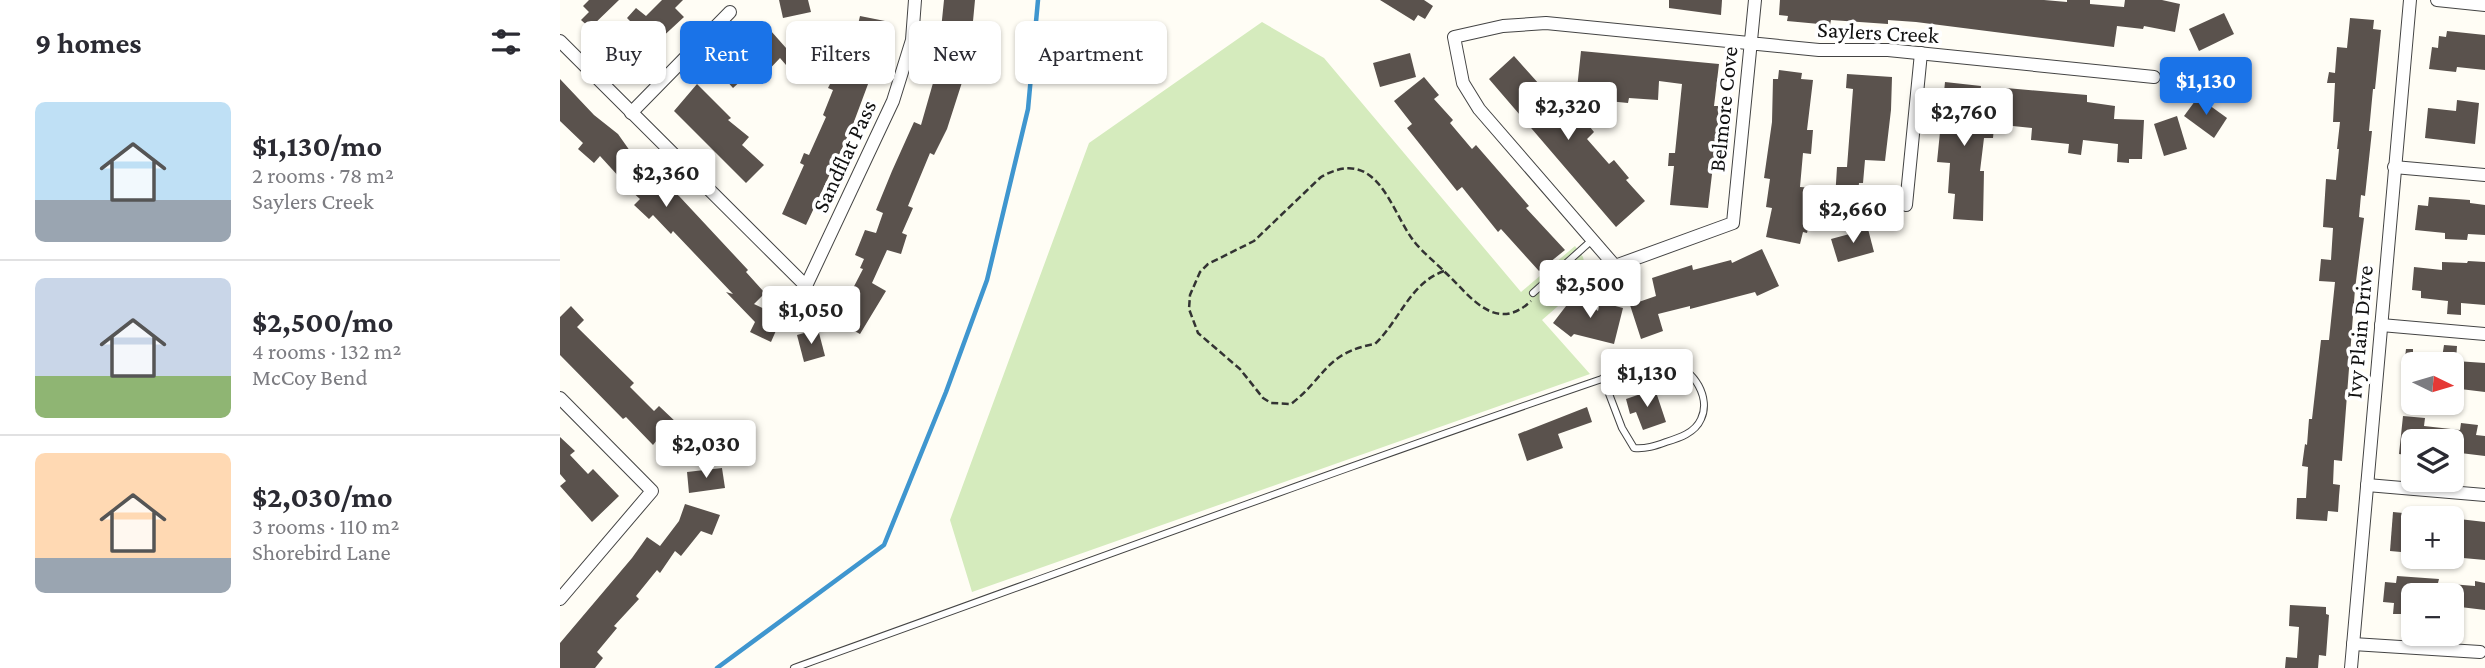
<!DOCTYPE html>
<html lang="en">
<head>
<meta charset="utf-8">
<style>
	body { margin:0; font-family:"Crimson Pro",serif; background:#f7f7f7; color:#2b2b33; height:100vh; display:flex; flex-direction:column; font-size:26px; white-space:nowrap }
	* { box-sizing:border-box; margin:0 }
	p { font-size:23px; color:#7c7c81 }
	.icon { flex:none; width:38px; height:38px; fill:none; stroke:currentColor; stroke-width:2; stroke-linecap:round; stroke-linejoin:round }
	.map { position:relative; flex:1; overflow:hidden }
	.sheet { display:flex; flex-direction:column; background:#fff; width:560px }
	.sheet>* { flex:none }
	.top-card { position:absolute; left:21px; top:21px; width:665px; height:63px; display:flex; gap:14px }
	.needle { width:46px; rotate:95deg }
	.tools { position:absolute; left:1841px; top:352px; display:grid; gap:14px }
	.tools a { display:grid; place-items:center; width:63px; height:63px; border-radius:10px; background:#fff; box-shadow:0 2px 5px #0004; font-size:35px }
	.price { position:absolute; translate:-50% -60px; padding:0 16px; border-radius:7px; background:#fff; color:#222; font-size:23px; line-height:46px; filter:drop-shadow(0 2px 4px #0008) }
	.price::after { content:''; position:absolute; left:50%; top:42px; width:21px; height:16px; margin-left:-10px; background:inherit; clip-path:polygon(0 0,100% 0,50% 100%) }
	.price.active { background:#1a73e8; color:#fff }
	ul { padding:0; list-style:none }
	li { display:flex; align-items:center; gap:21px; height:175px; padding:0 35px }
	li+li { border-top:2px solid #e1e1e2 }
	li span { display:grid; place-items:center; flex:none; width:196px; height:140px; border-radius:10px; color:#555 }
	li>.icon { margin-inline-start:auto }
	span .icon { width:84px; height:84px; fill:#fffc; stroke-width:1 }
	li b { font-size:30px }
	h2 { display:flex; justify-content:space-between; align-items:center; height:84px; padding:0 35px; font-size:30px }
	.chip { padding:0 24px; border-radius:10px; background:#fff; box-shadow:0 2px 5px #0004; font-size:24px; line-height:63px }
	.chip.active { background:#1a73e8; color:#fff }
	main { display:flex; flex:1; min-height:0 }
	.map>svg:first-child { display:block }
	.green { fill:#d5ebbd }
	.lines { fill:none; stroke-linecap:round; stroke-linejoin:round }
	.stream { stroke:#3f96cf; stroke-width:4.5 }
	.building { fill:#5a524d }
	.service-casing { stroke:#444; stroke-width:8 }
	.minor-casing { stroke:#444; stroke-width:14 }
	.path { stroke:#333; stroke-width:2.5; stroke-dasharray:7 3.5; stroke-linecap:butt }
	.service { stroke:#fff; stroke-width:6 }
	.minor { stroke:#fff; stroke-width:12 }
	.labels { text-anchor:middle; stroke-width:7; stroke-linejoin:round; paint-order:stroke }
	.street-label { font-size:23px; fill:#111; stroke:#fff }
</style>
</head>
<body>
<main>
<section class="sheet">
<h2>9 homes<svg class="icon" aria-label="filters" viewBox="0 0 24 24"><path d="M4 7h16M4 17h16"/><circle cx="9" cy="7" r="2"/><circle cx="15" cy="17" r="2"/></svg></h2>
<ul>
<li><span style="background:linear-gradient(#bfe0f5 70%,#9aa5b1 0)"><svg class="icon" aria-label="home" viewBox="0 0 24 24"><path d="M3 11l9-7 9 7M6 9v11h12V9"/></svg></span><div><b>$1,130/mo</b><p>2 rooms · 78 m²</p><p>Saylers Creek</p></div></li>
<li><span style="background:linear-gradient(#c9d6e8 70%,#8fb573 0)"><svg class="icon" aria-label="home" viewBox="0 0 24 24"><path d="M3 11l9-7 9 7M6 9v11h12V9"/></svg></span><div><b>$2,500/mo</b><p>4 rooms · 132 m²</p><p>McCoy Bend</p></div></li>
<li><span style="background:linear-gradient(#ffd9b3 75%,#9aa5b1 0)"><svg class="icon" aria-label="home" viewBox="0 0 24 24"><path d="M3 11l9-7 9 7M6 9v11h12V9"/></svg></span><div><b>$2,030/mo</b><p>3 rooms · 110 m²</p><p>Shorebird Lane</p></div></li>
</ul>
</section>
<div class="map">
<svg width="1925" height="668" viewBox="0 0 1925 668">
	<rect width="100%" height="100%" fill="#fffdf5"/>
	<polygon class="green" points="702,22 764,58 961,292 1015,246 1023,257 1028,280 982,320 1030,374 412,592 390,520 529,143"/>
	<g class="lines">
		<polyline class="stream" points="157,668 324,545 386,392 427,280 468,109 478,0"/>
	</g>
	<g class="building">
		<polygon points="29,0 59,0 30,28 21,20 29,12 23,6"/>
		<polygon points="102,0 123,0 115,8 124,17 85,53 87,55 72,71 48,48 74,25 67,18 76,8 86,16"/>
		<polygon points="219,0 248,0 251,12 223,18"/>
		<polygon points="384,0 415,0 408,74 405,73 387,129 374,155 370,153 348,206 353,208 342,233 347,235 341,254 327,250 312,283 326,291 300,334 276,321 303,269 300,268 304,259 295,255 305,230 316,233 323,213 316,210 332,171 354,122 361,125 377,69"/>
		<polygon points="820,0 864,0 873,6 865,19 858,15 854,21"/>
		<polygon points="1109,0 1162,0 1161,15 1109,8"/>
		<polygon points="1220,0 1484,0 1507,2 1507,0 1530,0 1530,4 1564,7 1565,0 1602,0 1620,4 1615,32 1584,26 1583,29 1557,26 1554,47 1356,22 1328,20 1328,24 1271,20 1270,25 1227,21 1228,16 1219,15"/>
		<polygon points="1664,13 1674,34 1639,51 1629,29"/>
		<polygon points="300,16 325,21 320,52 292,127 246,225 222,214 244,165 240,163 244,153 249,155 266,117 263,115 273,90 268,88 278,68 287,72 297,38 295,37"/>
		<polygon points="1790,18 1814,20 1813,29 1821,30 1815,89 1813,89 1809,131 1812,131 1805,196 1801,195 1799,217 1804,218 1795,289 1782,461 1774,460 1773,484 1780,485 1779,496 1778,512 1768,511 1767,521 1736,519 1737,498 1746,498 1748,467 1742,466 1745,444 1747,445 1749,419 1752,419 1761,340 1769,340 1775,282 1759,281 1761,259 1771,260 1773,228 1763,227 1766,179 1776,180 1779,149 1777,149 1780,122 1773,122 1775,83 1767,83 1769,72 1775,73 1777,47 1787,48"/>
		<polygon points="211,31 234,57 226,65 220,58 201,78 193,70 173,88 155,68 170,54 179,63"/>
		<polygon points="1887,31 1925,35 1925,70 1897,67 1896,72 1869,69 1872,47 1878,48 1879,36 1886,37"/>
		<polygon points="1021,51 1159,64 1154,106 1160,106 1148,208 1110,205 1114,166 1108,166 1109,153 1115,153 1122,84 1099,81 1098,100 1069,98 1068,103 1038,100 1048,92 1017,89"/>
		<polygon points="850,53 856,77 820,87 813,63"/>
		<polygon points="954,56 1014,123 1015,108 1034,132 1027,139 1049,164 1054,160 1069,178 1066,180 1085,201 1056,227 929,79"/>
		<polygon points="1645,61 1684,65 1682,90 1642,85"/>
		<polygon points="1219,70 1242,73 1241,79 1253,80 1247,130 1253,130 1251,154 1243,153 1240,187 1254,188 1253,197 1275,199 1277,167 1287,167 1293,89 1286,88 1287,74 1332,77 1331,110 1325,161 1305,160 1303,183 1299,183 1295,225 1250,221 1247,233 1243,232 1240,244 1206,237 1212,208 1206,207 1210,179 1204,178 1212,122 1213,79 1218,79"/>
		<polygon points="864,77 879,95 874,99 893,120 890,123 912,149 916,145 969,206 966,208 1005,250 979,271 941,229 938,232 902,187 897,191 847,128 852,124 834,101"/>
		<polygon points="0,79 34,115 58,134 75,158 119,196 188,270 186,272 205,293 194,304 222,317 211,342 190,332 195,322 166,292 173,294 113,231 111,234 93,215 89,219 74,205 80,199 60,181 61,179 40,156 34,163 18,149 23,143 0,121"/>
		<polygon points="1385,82 1421,86 1418,114 1435,116 1433,138 1424,138 1420,171 1424,171 1423,221 1393,219 1395,194 1388,193 1390,163 1377,162"/>
		<polygon points="137,84 171,118 168,120 189,137 182,145 204,165 186,183 114,111"/>
		<polygon points="1446,88 1527,95 1527,102 1555,106 1554,119 1584,120 1582,159 1569,159 1569,163 1557,162 1558,144 1523,140 1521,155 1508,153 1509,144 1471,140 1472,128 1443,125"/>
		<polygon points="1638,97 1667,118 1654,138 1624,116"/>
		<polygon points="1897,100 1919,103 1915,144 1865,138 1868,108 1896,111"/>
		<polygon points="1617,116 1627,149 1604,156 1594,124"/>
		<polygon points="1869,197 1910,200 1910,203 1925,205 1925,235 1908,234 1907,240 1885,239 1885,233 1855,230 1858,205 1868,206"/>
		<polygon points="1308,229 1314,252 1278,262 1271,239"/>
		<polygon points="1202,249 1219,286 1197,296 1195,292 1130,309 1130,306 1098,314 1103,331 1081,339 1070,305 1096,296 1092,278 1132,265 1133,270 1171,260 1172,263"/>
		<polygon points="1908,261 1925,262 1925,305 1901,303 1901,315 1887,314 1888,301 1861,298 1861,291 1852,290 1854,267 1882,270 1882,262 1907,263"/>
		<polygon points="1016,293 1038,311 1040,302 1063,308 1054,344 1014,334 1011,337 993,323"/>
		<polygon points="11,306 24,320 17,327 74,383 70,387 94,411 99,406 136,441 125,453 118,446 110,453 97,440 93,445 66,417 63,419 0,355 0,317"/>
		<polygon points="258,329 265,356 244,362 237,335"/>
		<polygon points="1884,345 1897,346 1896,361 1925,363 1925,392 1892,388 1892,364 1881,364"/>
		<polygon points="1846,349 1853,349 1853,386 1842,385"/>
		<polygon points="1095,389 1106,422 1083,430 1076,412 1070,414 1066,399"/>
		<polygon points="1027,407 1032,422 998,434 1003,448 967,461 958,434"/>
		<polygon points="1843,416 1865,418 1864,426 1900,430 1901,423 1918,425 1916,435 1925,436 1925,456 1892,452 1894,441 1853,441 1853,456 1839,454"/>
		<polygon points="0,437 15,451 10,455 28,474 33,469 59,496 32,522 0,486 6,481 0,474"/>
		<polygon points="162,468 165,488 129,493 127,472"/>
		<polygon points="125,504 160,515 152,535 141,531 121,556 115,551 100,573 97,570 76,596 79,599 54,626 57,628 37,652 43,658 35,668 0,668 0,643 72,558 87,537 100,546 119,521"/>
		<polygon points="1833,512 1853,514 1852,553 1830,551"/>
		<polygon points="1899,519 1925,522 1925,560 1892,557 1892,529 1898,529"/>
		<polygon points="1837,576 1879,579 1878,583 1915,586 1915,581 1925,583 1925,610 1892,606 1892,595 1853,595 1853,614 1833,614 1834,603 1823,602 1825,582 1836,583"/>
		<polygon points="1730,605 1766,607 1766,614 1769,615 1766,656 1759,655 1758,668 1725,668 1726,657 1737,658 1739,627 1729,626"/>
	</g>
	<g class="lines">
		<defs>
			<g id="service">
				<polyline points="973,293 1032,240"/>
				<path d="M234,668C516,567 797,462 1080,366C1091,364 1101,362 1112,364C1134,369 1151,398 1141,419C1135,433 1119,438 1106,442C1095,446 1086,449 1074,448L1062,428L1043,378"/>
			</g>
			<g id="minor">
				<polyline points="1195,0 1173,223 1055,266 919,109 903,83 894,37 943,26 986,23 1259,50 1328,50 1594,77"/>
				<polyline points="1877,0 1925,5"/>
				<polyline points="0,41 246,286 333,101 352,40 355,0"/>
				<polyline points="71,113 170,12"/>
				<polyline points="1834,167 1925,175"/>
				<polyline points="1346,205 1361,53"/>
				<polyline points="1821,325 1925,334"/>
				<polyline points="0,398 92,491 0,599"/>
				<polyline points="1807,485 1925,495"/>
				<polyline points="1793,644 1920,652"/>
				<polyline points="1791,668 1850,0"/>
			</g>
		</defs>
		<use href="#service" class="service-casing"/>
		<use href="#minor" class="minor-casing"/>
		<path class="path" d="M884,271C850,283 840,320 815,344C766,352 765,378 731,404L711,403L703,398L680,369L638,333L629,309L630,295L640,272L648,264L694,241L761,177C817,145 830,209 853,240C862,252 876,263 887,274C911,297 936,334 971,301"/>
		<use href="#service" class="service"/>
		<use href="#minor" class="minor"/>
	</g>
	<g class="labels">
		<g class="street-label">
			<text transform="translate(1318 32) rotate(3)" y="8">Saylers Creek</text>
			<text transform="translate(1163 109) rotate(-84)" y="8">Belmore Cove</text>
			<text transform="translate(284 156) rotate(-65)" y="8">Sandflat Pass</text>
			<text transform="translate(1799 332) rotate(-85)" y="8">Ivy Plain Drive</text>
		</g>
	</g>
</svg>
<div class="tools">
<a><svg class="needle" viewBox="-14 -14 28 28"><path d="M0-13l5 13h-10z" fill="#e53935"/><path d="M0 13l5-13h-10z" fill="#7c7c81"/></svg></a>
<a><svg class="icon" aria-label="layers" viewBox="0 0 24 24"><path d="M12 4l9 5-9 5-9-5zM3 14l9 5 9-5"/></svg></a>
<a>+</a>
<a>−</a>
</div>
<b class="price active" style="left:1646px;top:117px">$1,130</b>
<b class="price" style="left:1008px;top:142px">$2,320</b>
<b class="price" style="left:1404px;top:148px">$2,760</b>
<b class="price" style="left:106px;top:209px">$2,360</b>
<b class="price" style="left:1293px;top:245px">$2,660</b>
<b class="price" style="left:1030px;top:320px">$2,500</b>
<b class="price" style="left:251px;top:346px">$1,050</b>
<b class="price" style="left:1087px;top:409px">$1,130</b>
<b class="price" style="left:146px;top:480px">$2,030</b>
<div class="top-card">
<a class="chip">Buy</a>
<a class="chip active">Rent</a>
<a class="chip">Filters</a>
<a class="chip">New</a>
<a class="chip">Apartment</a>
</div>
</div>
</main>
</body>
</html>
